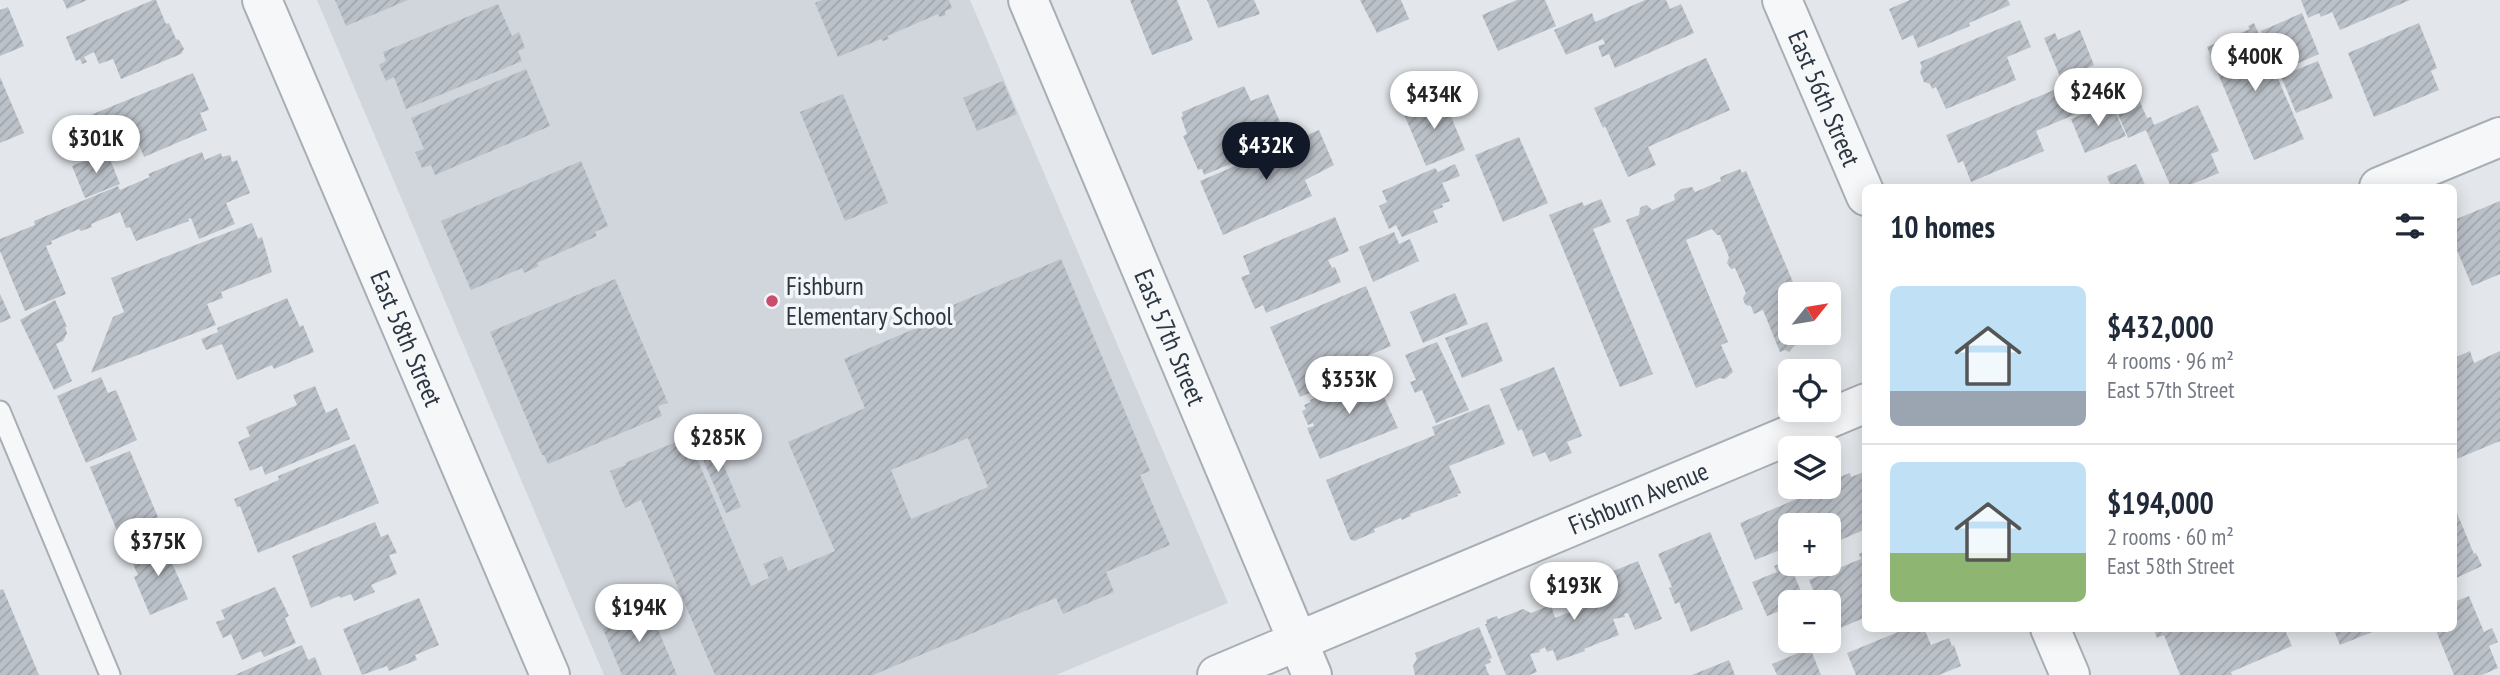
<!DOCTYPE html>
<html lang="en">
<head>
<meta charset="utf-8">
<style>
	body { margin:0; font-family:"PT Sans Narrow",sans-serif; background:#f6f6f7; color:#1f2937; height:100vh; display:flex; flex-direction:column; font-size:26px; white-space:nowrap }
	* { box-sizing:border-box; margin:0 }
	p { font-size:23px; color:#747a83 }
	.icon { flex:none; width:38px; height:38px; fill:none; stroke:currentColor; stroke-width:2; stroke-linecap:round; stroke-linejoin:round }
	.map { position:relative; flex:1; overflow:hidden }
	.sheet { position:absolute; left:1862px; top:184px; width:595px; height:448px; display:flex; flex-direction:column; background:#fff; border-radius:10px; box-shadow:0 4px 18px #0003 }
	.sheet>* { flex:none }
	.needle { width:46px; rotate:60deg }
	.tools { position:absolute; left:1778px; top:282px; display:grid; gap:14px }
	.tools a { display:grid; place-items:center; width:63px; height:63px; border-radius:10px; background:#fff; box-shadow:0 4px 18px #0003; font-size:35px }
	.price { position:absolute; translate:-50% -60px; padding:0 16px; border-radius:24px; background:#fff; color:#222; font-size:23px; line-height:46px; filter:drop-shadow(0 2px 4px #0008) }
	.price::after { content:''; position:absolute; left:50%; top:42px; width:21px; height:16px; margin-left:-10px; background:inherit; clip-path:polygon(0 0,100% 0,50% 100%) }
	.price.current { background:#111827; color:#fff }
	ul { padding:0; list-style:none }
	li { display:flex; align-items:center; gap:21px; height:175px; padding:0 28px }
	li+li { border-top:2px solid #e0e1e3 }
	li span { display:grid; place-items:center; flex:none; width:196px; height:140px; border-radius:10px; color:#555 }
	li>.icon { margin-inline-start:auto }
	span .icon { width:84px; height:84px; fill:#fffc; stroke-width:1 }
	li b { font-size:30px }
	h2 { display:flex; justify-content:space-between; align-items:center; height:84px; padding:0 28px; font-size:30px }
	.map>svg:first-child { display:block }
	.built { fill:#d1d6dd }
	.building { fill:url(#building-hatch); fill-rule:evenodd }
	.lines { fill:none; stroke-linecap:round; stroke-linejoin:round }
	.service-casing { stroke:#a8aeb5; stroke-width:23 }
	.minor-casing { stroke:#a8aeb5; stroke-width:42 }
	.service { stroke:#f6f7f9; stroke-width:19 }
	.minor { stroke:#f6f7f9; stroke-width:38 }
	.poi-dot { fill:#cb4d6c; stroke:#f3f6f8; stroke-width:2.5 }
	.labels { text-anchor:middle; stroke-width:7; stroke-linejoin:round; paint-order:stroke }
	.street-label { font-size:26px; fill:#2b3643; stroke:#f3f6f8 }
	.poi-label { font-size:26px; fill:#2b3643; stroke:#f3f6f8; text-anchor:start }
</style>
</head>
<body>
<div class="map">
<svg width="2500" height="675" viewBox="0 0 2500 675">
	<defs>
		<pattern id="building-hatch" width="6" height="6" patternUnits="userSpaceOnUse" patternTransform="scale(1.75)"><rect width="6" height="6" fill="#bbc1c8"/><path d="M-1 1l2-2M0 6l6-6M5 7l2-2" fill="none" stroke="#a1a6ad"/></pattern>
	</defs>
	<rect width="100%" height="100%" fill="#e3e7eb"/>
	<polygon class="built" points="317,0 970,0 1228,603 1056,675 604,675"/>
	<g class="building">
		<polygon points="63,0 87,0 67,9"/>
		<polygon points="153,0 156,0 166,24 169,23 176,39 179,40 184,49 181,54 121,79 113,59 99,64 94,52 84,57 87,62 82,64 80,59 76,61 66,37"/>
		<polygon points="335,0 408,0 346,26"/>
		<polygon points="822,0 949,0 952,8 945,11 946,15 940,17 938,14 887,36 889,39 883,41 881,39 838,57 815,3"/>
		<polygon points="1130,0 1177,0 1193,40 1152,55"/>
		<polygon points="1207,0 1254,0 1260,14 1218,28"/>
		<polygon points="1360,0 1401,0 1409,19 1377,33"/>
		<polygon points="1517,0 1545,0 1556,26 1498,51 1482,15"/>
		<polygon points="1645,0 1666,0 1670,9 1681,4 1694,33 1615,68 1609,54 1602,57 1598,46 1605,44 1603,39 1566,55 1554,30 1592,13 1595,22"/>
		<polygon points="1910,0 2008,0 2010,5 1969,23 1970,26 1918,48 1913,35 1902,40 1889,9"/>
		<polygon points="2301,0 2410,0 2340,30 2332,12 2321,17 2319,13 2308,18"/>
		<polygon points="498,4 512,36 519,32 525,48 518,51 522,61 406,109 394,77 386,81 379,65 386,61 383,52"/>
		<polygon points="8,7 24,46 0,56 0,10"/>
		<polygon points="2302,13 2319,54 2278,72 2261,31"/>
		<polygon points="2020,20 2031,47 2007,57 2016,80 1946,109 1936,87 1932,89 1930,84 1924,82 1920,72 1922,67 1920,62"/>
		<polygon points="2254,23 2304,139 2254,160 2207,47 2250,29 2248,26"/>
		<polygon points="2419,23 2437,68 2431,71 2439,90 2374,117 2348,53"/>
		<polygon points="2080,30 2094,65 2061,79 2044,38 2055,33 2058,40"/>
		<polygon points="1706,58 1730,110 1648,147 1656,165 1628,177 1605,126 1603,128 1594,108"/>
		<polygon points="2318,61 2333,98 2296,113 2281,76"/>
		<polygon points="526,69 550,126 435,175 431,165 422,168 415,152 424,149 411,118"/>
		<polygon points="193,73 209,110 200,113 207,130 144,157 138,142 116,151 109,135 68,151 59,128"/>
		<polygon points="0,77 24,133 0,143"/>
		<polygon points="2130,79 2147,118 2151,117 2154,125 2198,105 2219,151 2211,154 2219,173 2185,187 2171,187 2146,130 2128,138 2114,105 2122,101 2115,85"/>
		<polygon points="1003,81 1017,114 977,131 963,98"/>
		<polygon points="2066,85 2078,113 2036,131 2044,151 1971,182 1963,161 1958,163 1946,135"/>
		<polygon points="1244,86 1251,101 1268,94 1286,136 1281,138 1283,142 1204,175 1202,169 1198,170 1183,136 1187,134 1181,117 1183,116 1182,112"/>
		<polygon points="843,94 888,203 845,221 800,112"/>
		<polygon points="1442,95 1465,150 1426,166 1403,112"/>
		<polygon points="2111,102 2126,136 2085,153 2071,119"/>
		<polygon points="1319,130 1334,165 1305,180 1312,196 1223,235 1200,181"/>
		<polygon points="1519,137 1548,203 1503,222 1475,155"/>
		<polygon points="107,152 120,184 85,198 72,166"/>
		<polygon points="202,152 205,160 221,153 222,157 230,155 232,162 237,160 250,193 226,203 235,224 199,239 191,218 188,219 189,221 136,241 130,227 126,228 120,212 91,224 92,227 81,231 79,229 51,241 52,244 46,246 66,294 25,311 0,251 0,239 35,225 34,221 118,186 120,190 150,177 148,174"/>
		<polygon points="581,161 608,226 595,232 597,236 537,263 539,266 524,273 522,268 471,290 441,221"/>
		<polygon points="1455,164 1460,176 1442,183 1450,201 1442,204 1443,207 1433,211 1438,222 1402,237 1396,225 1389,229 1379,206 1387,202 1382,191 1435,168 1438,172"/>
		<polygon points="2136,164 2146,187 2111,187 2107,176"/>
		<polygon points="1740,169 1742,173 1746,171 1798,294 1790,294 1790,332 1814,332 1816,337 1794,346 1789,352 1785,350 1780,352 1763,310 1754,314 1751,306 1746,305 1744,302 1743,298 1746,293 1735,268 1731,269 1727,263 1729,257 1720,235 1717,235 1712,229 1686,240 1728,342 1721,345 1733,372 1725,379 1720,378 1696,388 1626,220 1639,215 1640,208 1643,206 1647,205 1652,210 1675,200 1674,195 1681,189 1692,187 1695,192 1721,181 1720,177"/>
		<polygon points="1601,199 1611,222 1593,229 1653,374 1620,387 1549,215 1582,202 1584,206"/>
		<polygon points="2500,201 2500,274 2472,286 2454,243 2454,220"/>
		<polygon points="1335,217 1349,251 1328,260 1332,268 1335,267 1341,282 1266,313 1263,305 1255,309 1241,277 1250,274 1243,256"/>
		<polygon points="252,223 258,239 262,237 272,272 221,292 223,298 207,304 216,325 91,373 113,317 124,312 111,278"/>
		<polygon points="1394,232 1399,244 1410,239 1419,261 1373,282 1359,247"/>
		<path d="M1061,259L1150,471L1140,475L1170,545L1106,572L1114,592L1063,614L1056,598L873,675H715L641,500L625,508L610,471L626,465L625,463L688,437L751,586L769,578L763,564L782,556L788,571L835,551L788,442L865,408L844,359L921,326L918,320ZM968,438L988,487L911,519L891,470Z"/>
		<polygon points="615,279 668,403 658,406 662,416 548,464 544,455 542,455 490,332"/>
		<polygon points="1366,286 1391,346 1346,365 1350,375 1300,397 1270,327"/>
		<polygon points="1455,293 1468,324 1423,343 1410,312"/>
		<polygon points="0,294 11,318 0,323"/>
		<polygon points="287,298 300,327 303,325 314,352 274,369 272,365 237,380 222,344 206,350 201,339 218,332 217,328"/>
		<polygon points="55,300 67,327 65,327 67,333 63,341 56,344 72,381 54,390 20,320"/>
		<polygon points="1487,322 1503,361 1462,378 1445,338"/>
		<polygon points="1437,342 1469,410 1436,423 1422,390 1415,393 1410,382 1416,380 1405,355"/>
		<polygon points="2470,351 2474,363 2500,351 2500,441 2454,460 2454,358"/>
		<polygon points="1554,367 1582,436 1567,442 1572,453 1550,462 1545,452 1533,457 1522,429 1518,431 1500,389"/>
		<polygon points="1375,374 1379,385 1385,383 1389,395 1384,397 1398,428 1320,459 1307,428 1314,426 1313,423 1308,425 1302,411 1306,409 1304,405 1311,402 1310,400"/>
		<polygon points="101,377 108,393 116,390 137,440 86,463 57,396"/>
		<polygon points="315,386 326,413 337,408 350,439 265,475 262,466 250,471 238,442 250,436 246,427 297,405 293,395"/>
		<polygon points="1489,404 1505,444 1449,466 1461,493 1457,494 1458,496 1410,514 1411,516 1402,520 1401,518 1374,529 1375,532 1354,541 1350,539 1326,480 1435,435 1432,427"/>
		<polygon points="711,435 741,507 726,513 695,441"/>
		<polygon points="355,444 379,503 258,553 240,506 237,507 234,499 279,480 278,476"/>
		<polygon points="130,451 158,517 118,533 90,467"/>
		<polygon points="1866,471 1866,529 1829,545 1829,525 1790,525 1790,546 1755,560 1740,523 1811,493 1809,490 1816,486 1829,486 1829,481 1850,473 1851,477"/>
		<polygon points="2454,506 2474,554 2476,553 2482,566 2454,579"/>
		<polygon points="375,522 381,537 388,534 397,553 389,555 397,574 371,585 375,592 354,601 351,594 341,598 339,596 311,608 292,556"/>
		<polygon points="1710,532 1743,609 1691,632 1679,602 1675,604 1669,588 1672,587 1658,554"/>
		<polygon points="167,541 177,561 172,563 188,599 150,615 134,577 138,575 130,557"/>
		<polygon points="1866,551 1866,617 1831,632 1829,627 1829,602 1818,602 1809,580 1861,559 1859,554"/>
		<polygon points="1788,560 1805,601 1790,602 1790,607 1767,616 1752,582 1777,572 1774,566"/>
		<polygon points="1638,561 1662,619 1635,630 1628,613 1624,614 1625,617 1613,619 1619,635 1584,649 1585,651 1557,661 1553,650 1547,652 1545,647 1539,650 1540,652 1530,654 1537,672 1529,675 1506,675 1485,624 1487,624 1486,620 1497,616 1498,619 1523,609 1531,613 1551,605 1555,618 1584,606 1579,594 1582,592 1580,590 1586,587 1587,591 1598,586 1597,581 1601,576"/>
		<polygon points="275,587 289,616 285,618 296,643 264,657 261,651 242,660 231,634 223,638 216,622 225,619 221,610"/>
		<polygon points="3,589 39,675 0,675 0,590"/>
		<polygon points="2469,596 2484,632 2492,628 2498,642 2489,646 2498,668 2482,675 2454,675 2435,628 2454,628 2454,602"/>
		<polygon points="419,598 439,645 415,655 417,660 389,671 387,666 362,675 343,629"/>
		<polygon points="647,603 677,675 622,675 603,629 613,625 611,618"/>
		<polygon points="1479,627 1492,658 1489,659 1491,662 1485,665 1489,675 1415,675 1413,666 1417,659 1415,653"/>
		<polygon points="1908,628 1924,628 1931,645 1949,638 1952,646 1954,645 1961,666 1939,675 1856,675 1847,653"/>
		<polygon points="2153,628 2259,628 2260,630 2284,628 2292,646 2231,672 2232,675 2180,675 2164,635 2157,638"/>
		<polygon points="2333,628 2382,628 2340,645"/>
		<polygon points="302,645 308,660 315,657 322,675 235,675"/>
		<polygon points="1810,648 1821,675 1777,675 1772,664"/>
		<polygon points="1729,660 1735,675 1692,675"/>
	</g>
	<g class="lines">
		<defs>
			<polyline id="service" points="0,411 110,675"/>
			<g id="minor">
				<path id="s1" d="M262,0L550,675"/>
				<path id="s2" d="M1028,0L1312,675"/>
				<path id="s3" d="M1782,0L1866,196"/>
				<polyline points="2379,187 2500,137"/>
				<polyline points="2050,628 2070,675"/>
				<path id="s4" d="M1217,675L1866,403"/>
			</g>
		</defs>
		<use href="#service" class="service-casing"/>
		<use href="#minor" class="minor-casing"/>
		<use href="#service" class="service"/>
		<use href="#minor" class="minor"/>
	</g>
	<circle class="poi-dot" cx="772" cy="301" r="7"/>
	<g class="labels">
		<g class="street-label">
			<text dy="9" stroke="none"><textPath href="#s3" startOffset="107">East 56th Street</textPath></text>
			<text dy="9" stroke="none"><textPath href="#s1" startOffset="368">East 58th Street</textPath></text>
			<text dy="9" stroke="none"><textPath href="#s2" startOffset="366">East 57th Street</textPath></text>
			<text dy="9" stroke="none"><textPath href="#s4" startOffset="457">Fishburn Avenue</textPath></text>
		</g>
		<g class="poi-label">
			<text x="786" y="295">Fishburn<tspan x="786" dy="30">Elementary School</tspan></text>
		</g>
	</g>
</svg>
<div class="tools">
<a><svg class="needle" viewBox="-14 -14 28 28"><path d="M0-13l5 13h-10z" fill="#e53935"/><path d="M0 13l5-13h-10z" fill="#747a83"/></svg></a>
<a><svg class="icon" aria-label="locate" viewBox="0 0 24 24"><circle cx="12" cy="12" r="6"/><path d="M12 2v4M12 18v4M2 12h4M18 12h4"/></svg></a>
<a><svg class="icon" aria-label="layers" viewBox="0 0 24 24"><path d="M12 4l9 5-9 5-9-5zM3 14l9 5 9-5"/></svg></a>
<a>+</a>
<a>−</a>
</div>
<b class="price" style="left:2255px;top:93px">$400K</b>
<b class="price" style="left:2098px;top:128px">$246K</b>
<b class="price" style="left:1434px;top:131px">$434K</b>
<b class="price" style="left:96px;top:175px">$301K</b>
<b class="price current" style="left:1266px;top:182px">$432K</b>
<b class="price" style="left:1349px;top:416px">$353K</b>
<b class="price" style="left:718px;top:474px">$285K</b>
<b class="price" style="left:158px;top:578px">$375K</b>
<b class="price" style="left:1574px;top:622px">$193K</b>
<b class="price" style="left:639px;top:644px">$194K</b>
<section class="sheet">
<h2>10 homes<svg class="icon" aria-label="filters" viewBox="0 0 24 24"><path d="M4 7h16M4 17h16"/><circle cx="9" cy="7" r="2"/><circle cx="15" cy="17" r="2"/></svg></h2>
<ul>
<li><span style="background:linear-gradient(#bfe0f5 75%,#9aa5b1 0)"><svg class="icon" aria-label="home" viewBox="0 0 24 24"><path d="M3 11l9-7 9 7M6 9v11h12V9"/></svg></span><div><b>$432,000</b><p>4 rooms · 96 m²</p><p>East 57th Street</p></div></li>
<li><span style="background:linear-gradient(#bfe0f5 65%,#8fb573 0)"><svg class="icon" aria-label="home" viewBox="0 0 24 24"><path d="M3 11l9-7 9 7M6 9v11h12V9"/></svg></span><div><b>$194,000</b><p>2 rooms · 60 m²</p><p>East 58th Street</p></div></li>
</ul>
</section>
</div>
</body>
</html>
